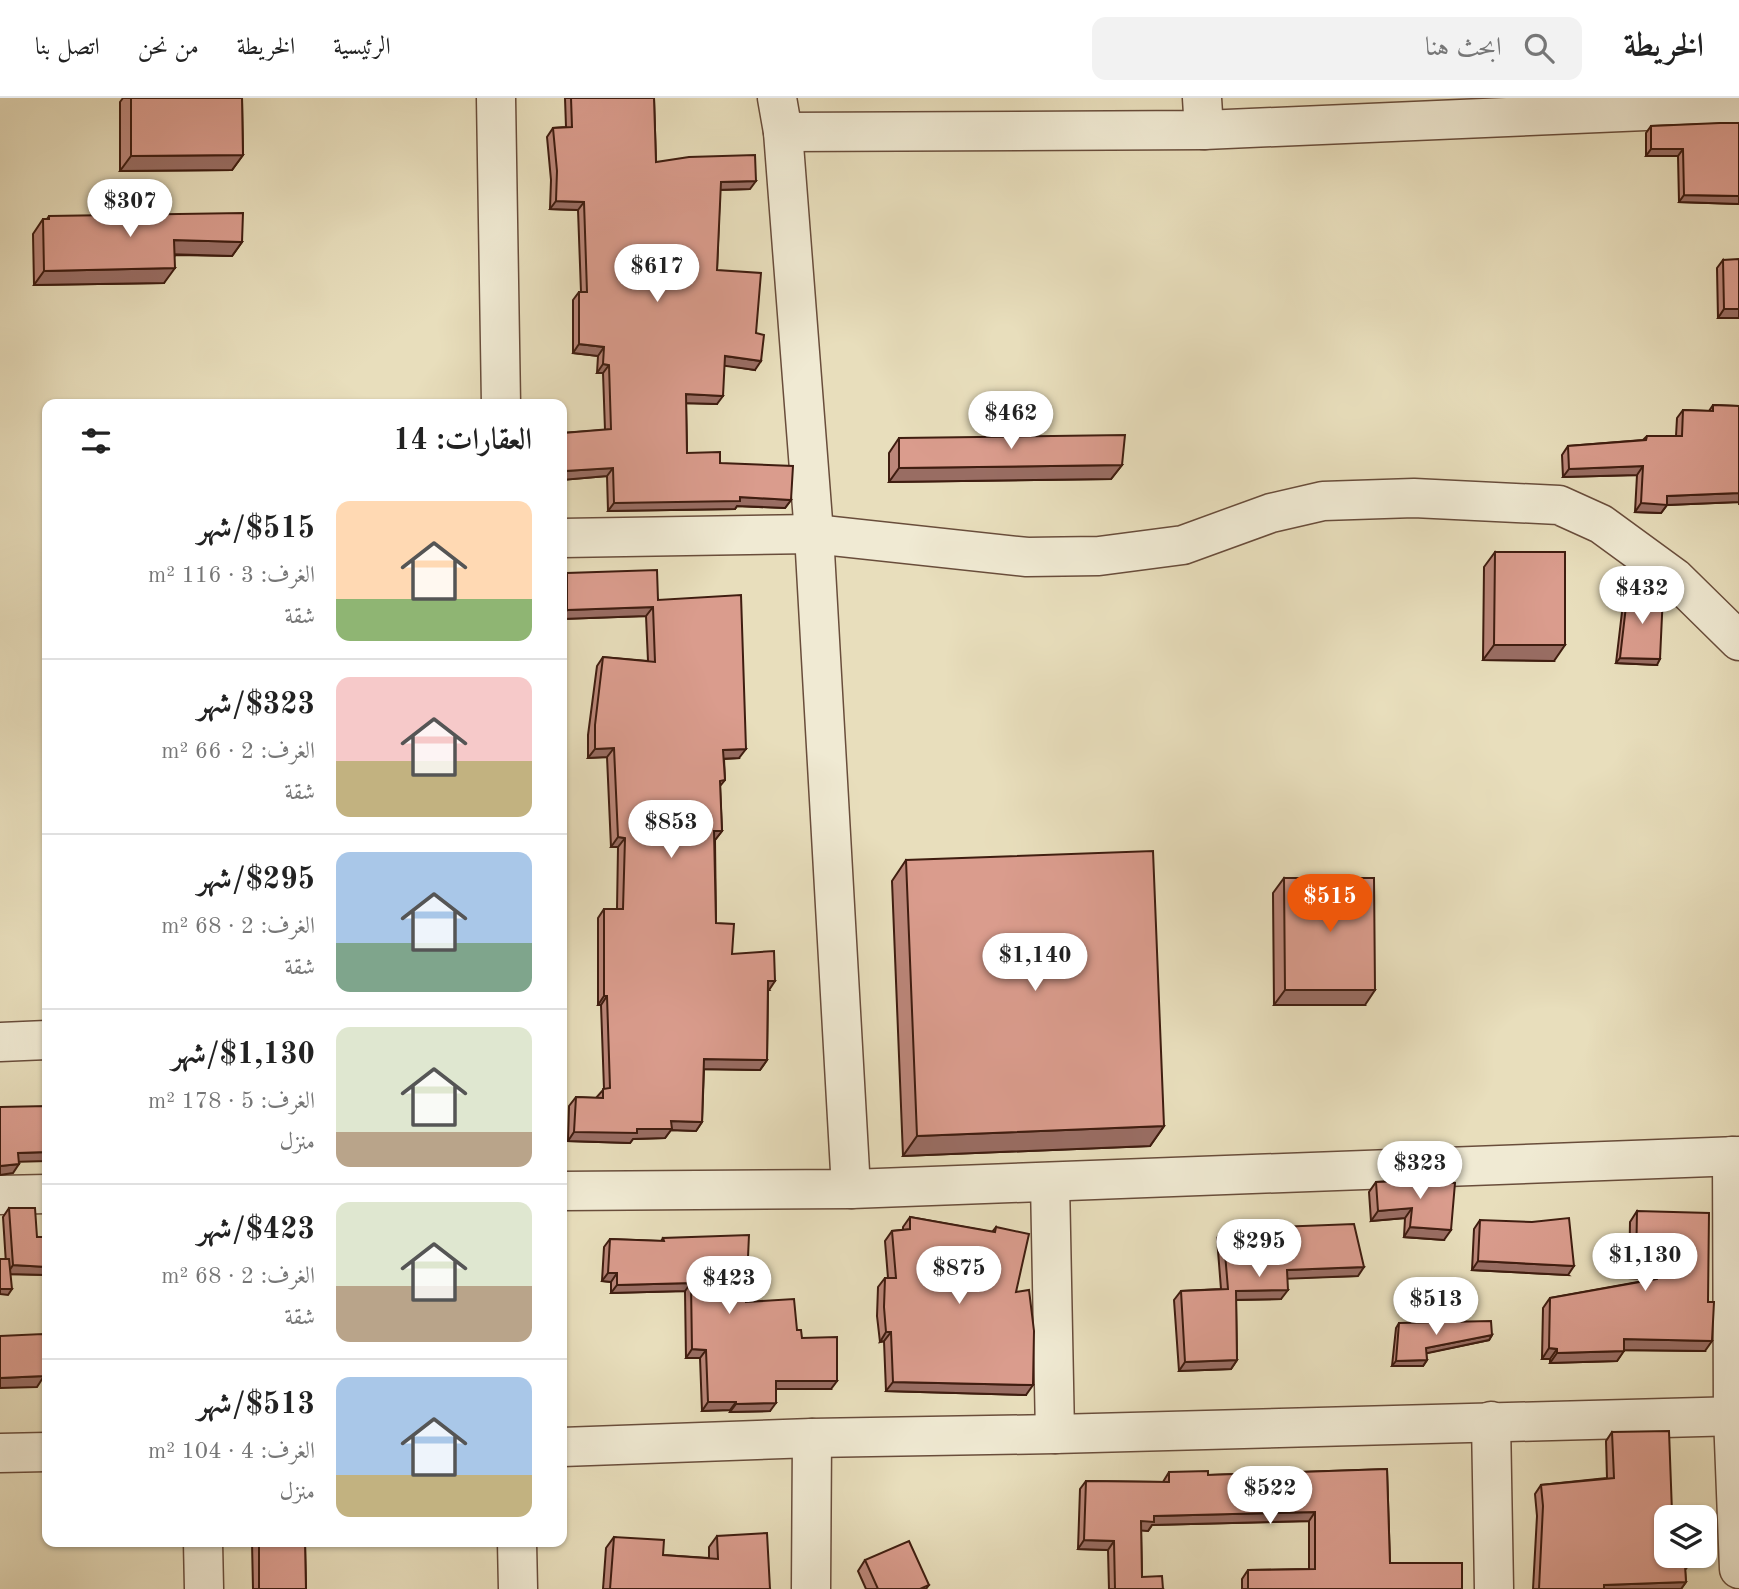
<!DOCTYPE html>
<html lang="ar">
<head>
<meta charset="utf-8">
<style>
	body { margin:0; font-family:"Old Standard TT",Amiri,serif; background:#f2f2f2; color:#222; direction:rtl; height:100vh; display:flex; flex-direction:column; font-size:26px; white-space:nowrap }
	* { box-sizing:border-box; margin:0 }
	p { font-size:23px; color:#767676 }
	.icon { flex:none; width:38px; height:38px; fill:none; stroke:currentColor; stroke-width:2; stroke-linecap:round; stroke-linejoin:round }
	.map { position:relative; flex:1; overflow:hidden; direction:ltr }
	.drawer { position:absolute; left:42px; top:301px; width:525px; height:1148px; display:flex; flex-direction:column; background:#fff; border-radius:14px; box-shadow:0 2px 5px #0004; direction:rtl }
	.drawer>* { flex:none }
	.buttons { position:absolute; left:1654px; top:1407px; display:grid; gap:14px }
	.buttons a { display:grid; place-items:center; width:63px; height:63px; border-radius:14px; background:#fff; box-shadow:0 2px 5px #0004; font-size:35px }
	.price { position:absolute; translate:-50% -60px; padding:0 16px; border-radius:24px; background:#fff; color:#222; font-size:23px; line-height:46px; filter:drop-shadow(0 2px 4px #0008) }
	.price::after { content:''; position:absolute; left:50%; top:42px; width:21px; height:16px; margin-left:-10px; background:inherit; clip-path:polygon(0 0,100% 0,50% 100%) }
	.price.active { background:#ea580c; color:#fff }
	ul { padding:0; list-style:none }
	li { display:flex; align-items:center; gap:21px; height:175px; padding:0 35px }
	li+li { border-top:2px solid #e0e0e0 }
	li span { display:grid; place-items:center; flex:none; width:196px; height:140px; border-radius:14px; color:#555 }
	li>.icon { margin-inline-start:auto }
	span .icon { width:84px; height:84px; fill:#fffc; stroke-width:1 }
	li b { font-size:30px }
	h2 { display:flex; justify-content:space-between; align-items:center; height:84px; padding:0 35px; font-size:30px }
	header { display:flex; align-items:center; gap:42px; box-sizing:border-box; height:98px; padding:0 35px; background:#fff; border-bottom:2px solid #e0e0e0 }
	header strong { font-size:33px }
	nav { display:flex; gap:38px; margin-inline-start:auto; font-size:24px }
	.search { width:490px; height:63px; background:#f2f2f2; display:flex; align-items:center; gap:18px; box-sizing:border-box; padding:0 24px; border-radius:14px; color:#767676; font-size:26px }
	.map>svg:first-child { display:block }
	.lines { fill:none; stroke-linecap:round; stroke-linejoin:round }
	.minor-casing { stroke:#694d3b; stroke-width:41 }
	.minor { stroke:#f0ead3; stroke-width:38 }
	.wall { fill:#bb8679; stroke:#3f1d10; stroke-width:2 }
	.shaded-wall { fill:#996d63; stroke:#3f1d10; stroke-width:2 }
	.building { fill:#da9c8d; stroke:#3f1d10; stroke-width:2 }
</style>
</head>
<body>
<header>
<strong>الخريطة</strong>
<div class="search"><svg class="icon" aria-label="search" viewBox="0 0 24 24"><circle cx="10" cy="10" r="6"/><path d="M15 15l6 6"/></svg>ابحث هنا</div>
<nav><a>الرئيسية</a><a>الخريطة</a><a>من نحن</a><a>اتصل بنا</a></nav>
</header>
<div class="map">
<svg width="1739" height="1491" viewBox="0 0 1739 1491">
	<rect width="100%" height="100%" fill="#e8debc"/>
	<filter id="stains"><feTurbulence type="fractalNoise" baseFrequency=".00286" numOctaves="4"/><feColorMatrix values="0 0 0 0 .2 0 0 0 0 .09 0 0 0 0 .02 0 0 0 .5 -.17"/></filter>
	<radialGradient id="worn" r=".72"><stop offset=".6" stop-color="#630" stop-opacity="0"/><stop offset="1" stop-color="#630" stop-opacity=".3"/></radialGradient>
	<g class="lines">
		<defs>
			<g id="minor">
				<polyline points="496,0 501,306"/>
				<polyline points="777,0 783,34 1204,32 1739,9"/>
				<polyline points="1202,0 1204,32"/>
				<polyline points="783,34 814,436 851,1091"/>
				<polyline points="562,440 814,436 1027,459 1099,458 1183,447 1271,415 1323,403 1414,400 1559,407 1601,426 1675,480 1739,543"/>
				<polyline points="0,944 47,942"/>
				<polyline points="1732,1058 1733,1318 1739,1471"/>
				<polyline points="1050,1084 1055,1336"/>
				<polyline points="562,1093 851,1091 1739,1058"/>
				<polyline points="0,1097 47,1096"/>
				<polyline points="1491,1323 1494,1491"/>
				<polyline points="562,1349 812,1340 1055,1336 1739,1318"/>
				<polyline points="0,1355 47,1354"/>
				<polyline points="203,1444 204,1491"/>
				<polyline points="517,1444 518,1491"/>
				<polyline points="811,1491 812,1340"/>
			</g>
		</defs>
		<use href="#minor" class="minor-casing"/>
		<use href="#minor" class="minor"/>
	</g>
	<g class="wall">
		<polygon points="123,0 242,0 243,57 232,72 120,73 120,4"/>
		<polygon points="565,0 654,0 656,64 750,91 720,92 717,172 756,235 755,272 724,267 717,306 686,305 687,355 720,365 791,402 785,410 737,408 735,411 608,413 607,378 562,382 562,337 563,335 605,332 603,275 597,275 598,258 573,255 573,202 579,194 581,194 578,112 550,111 551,82 547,39 553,30 566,29"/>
		<polygon points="1739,25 1739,106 1679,104 1678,58 1646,58 1646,35 1651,28"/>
		<polygon points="49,118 242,144 232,158 175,157 164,185 34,187 33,136 43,121 47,121"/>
		<polygon points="1723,162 1739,220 1718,220 1717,170"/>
		<polygon points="1713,307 1739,308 1739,407 1739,404 1667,407 1661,415 1635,414 1637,377 1563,379 1562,357 1568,348 1643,342 1647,338 1676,338 1677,320 1683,312 1709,313"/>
		<polygon points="899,340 1122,367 1111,381 889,384 889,355"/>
		<polygon points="1495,454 1554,563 1483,562 1484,469"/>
		<polygon points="567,475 658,502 739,660 724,661 725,682 720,688 722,733 715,742 716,825 732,856 769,892 768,892 767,962 760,972 704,971 702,1024 696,1033 671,1032 665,1040 633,1041 630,1045 568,1043 569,1008 576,999 596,1000 604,991 601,907 598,907 598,820 604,811 617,811 618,749 611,749 607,659 588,660 588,637 597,568 603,559 648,563 646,518 562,521 562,482"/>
		<polygon points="1628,491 1657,567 1616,565 1624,497"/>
		<polygon points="906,762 1164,1028 1150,1048 903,1058 892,783"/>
		<polygon points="1284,780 1365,907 1274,907 1273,795"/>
		<polygon points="1425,1082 1444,1142 1404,1139 1405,1120 1371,1123 1369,1094 1376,1084"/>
		<polygon points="9,1110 37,1139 47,1139 47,1177 10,1176 8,1197 3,1119"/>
		<polygon points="1637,1113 1705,1253 1624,1252 1617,1263 1550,1265 1550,1261 1542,1261 1543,1210 1550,1200 1649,1182 1649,1181 1629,1180 1630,1124"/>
		<polygon points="910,1119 992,1134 996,1129 1016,1194 1026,1297 886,1293 884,1243 880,1244 877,1218 878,1189 885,1180 888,1180 885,1143 892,1133 903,1132 903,1129"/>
		<polygon points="1480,1122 1568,1177 1472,1172 1474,1131"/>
		<polygon points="1223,1131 1358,1178 1287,1180 1281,1201 1236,1202 1237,1262 1231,1271 1179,1273 1174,1202 1181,1193 1221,1191 1217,1140"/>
		<polygon points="663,1140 746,1204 797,1232 831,1291 776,1291 770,1313 730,1314 730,1312 702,1313 700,1260 686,1260 685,1193 611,1195 611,1184 602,1183 604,1149 610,1141 661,1143"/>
		<polygon points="1399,1225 1492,1237 1489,1242 1426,1255 1427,1262 1423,1268 1392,1268 1396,1230"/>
		<polygon points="1612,1334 1672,1414 1689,1467 1685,1472 1686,1484 1681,1491 1533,1491 1537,1418 1535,1396 1541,1387 1607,1380 1606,1343"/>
		<polygon points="1387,1371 1390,1465 1462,1491 1242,1491 1242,1481 1248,1472 1309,1471 1309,1423 1152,1427 1148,1433 1141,1432 1142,1479 1163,1491 1109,1491 1108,1452 1078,1451 1080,1391 1086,1383 1163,1384 1169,1374 1208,1377"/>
		<polygon points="717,1438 770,1491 603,1491 606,1450 614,1439 663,1457 709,1460 709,1449"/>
		<polygon points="252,1444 305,1444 306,1491 253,1491"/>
		<polygon points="865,1462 929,1487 926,1491 866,1491 858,1473"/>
	</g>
	<g class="shaded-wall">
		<polygon points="1651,51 1683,51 1678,58 1646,58"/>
		<polygon points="243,57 232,72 120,73 131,58"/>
		<polygon points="756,83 750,91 715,92 721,84"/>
		<polygon points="1684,97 1739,98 1739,106 1679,104"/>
		<polygon points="556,103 584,104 578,112 550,111"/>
		<polygon points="174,142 242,144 232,158 164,156"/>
		<polygon points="175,170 164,185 34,187 44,173"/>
		<polygon points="1724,211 1739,211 1739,220 1718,220"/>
		<polygon points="579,246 604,249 598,258 573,255"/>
		<polygon points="725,258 761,263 755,272 719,267"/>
		<polygon points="603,266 609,267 603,275 597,275"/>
		<polygon points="686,296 723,298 717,306 680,305"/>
		<polygon points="1122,367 1111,381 889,384 899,370"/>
		<polygon points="1643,368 1637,377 1563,379 1569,371"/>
		<polygon points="613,370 607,378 562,382 562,378 565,373"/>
		<polygon points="1739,395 1739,404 1667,407 1661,415 1635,414 1641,405 1667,398"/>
		<polygon points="740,399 791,402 785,410 737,408 735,411 608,413 614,405"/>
		<polygon points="653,509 646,518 562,521 567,512"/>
		<polygon points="1494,547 1565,547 1554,563 1483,562"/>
		<polygon points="1620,560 1660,561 1657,567 1616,565"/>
		<polygon points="614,650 607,659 588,660 595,651"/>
		<polygon points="746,651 739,660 717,661 723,652"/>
		<polygon points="714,733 722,733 715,742 708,743"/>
		<polygon points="618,739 625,740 618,749 611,749"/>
		<polygon points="768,883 775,883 769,892 761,893"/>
		<polygon points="1285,892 1375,892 1365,907 1274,907"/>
		<polygon points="604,898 607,898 601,907 598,907"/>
		<polygon points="704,961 767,962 760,972 697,971"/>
		<polygon points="671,1023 702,1024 696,1033 671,1032 665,1040 633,1041 630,1045 568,1043 574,1034 637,1031"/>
		<polygon points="1164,1028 1150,1048 903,1058 917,1038"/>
		<polygon points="47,1054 47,1063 12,1064 18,1055"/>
		<polygon points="19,1066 13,1075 0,1077 0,1068"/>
		<polygon points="1412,1110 1405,1120 1371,1123 1378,1113"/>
		<polygon points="1410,1129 1451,1132 1444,1142 1404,1139"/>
		<polygon points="1478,1163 1574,1168 1568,1177 1472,1172"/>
		<polygon points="13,1167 47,1169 47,1177 7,1176"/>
		<polygon points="1364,1169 1358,1178 1281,1181 1287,1172"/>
		<polygon points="1636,1169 1656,1170 1649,1181 1629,1180"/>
		<polygon points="608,1175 617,1175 611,1184 602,1183"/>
		<polygon points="691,1185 685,1193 611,1195 617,1187"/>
		<polygon points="0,1191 12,1191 8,1197 0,1196"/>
		<polygon points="1288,1192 1281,1201 1230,1202 1236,1193"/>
		<polygon points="886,1234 891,1234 884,1243 880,1244"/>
		<polygon points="1492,1237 1489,1242 1423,1256 1426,1250"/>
		<polygon points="1624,1241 1712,1243 1705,1253 1616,1252"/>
		<polygon points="1549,1250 1557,1251 1550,1261 1542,1261"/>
		<polygon points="692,1251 706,1252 700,1260 686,1260"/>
		<polygon points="1624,1253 1617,1263 1550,1265 1557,1255"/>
		<polygon points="1237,1262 1231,1271 1179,1273 1185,1264"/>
		<polygon points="1427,1262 1423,1268 1392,1268 1396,1263"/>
		<polygon points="44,1278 37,1289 0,1290 0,1280"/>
		<polygon points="776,1283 837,1283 831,1291 770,1291"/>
		<polygon points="893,1284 1033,1287 1026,1297 886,1293"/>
		<polygon points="708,1304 736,1304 730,1312 702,1313"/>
		<polygon points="776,1305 770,1313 730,1314 736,1306"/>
		<polygon points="1315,1414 1309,1423 1152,1427 1148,1433 1134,1432 1141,1423 1154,1418"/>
		<polygon points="1084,1442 1114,1443 1108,1452 1078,1451"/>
		<polygon points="1686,1484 1681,1491 1601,1491 1604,1487"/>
	</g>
	<g class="building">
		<polygon points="131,0 242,0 243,57 131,58"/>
		<polygon points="571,0 654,0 656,64 689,59 755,57 756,83 721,84 717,172 761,175 756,235 764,237 761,263 725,258 723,298 686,296 687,355 720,354 720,365 793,368 791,402 740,399 740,403 614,405 613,370 565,373 563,335 611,331 609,267 603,266 604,249 579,246 579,194 587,194 584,104 556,103 557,73 553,30 572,29"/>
		<polygon points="1720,25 1739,25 1739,98 1684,97 1683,51 1651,51 1651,28"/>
		<polygon points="243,115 242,144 174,142 175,170 44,173 43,121 49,121 49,118"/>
		<polygon points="1739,161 1739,211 1724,211 1723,162"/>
		<polygon points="1713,307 1739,308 1739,395 1667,398 1667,407 1641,405 1643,368 1569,371 1568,348 1646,342 1647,338 1682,338 1683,312 1713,313"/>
		<polygon points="1125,337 1122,367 899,370 899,340"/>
		<polygon points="1495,454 1565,454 1565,547 1494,547"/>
		<polygon points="657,472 658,502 741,497 746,651 723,652 725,682 720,683 722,733 714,733 716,825 734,826 732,856 774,853 775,883 768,883 767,962 704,961 702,1024 671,1023 672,1031 637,1031 637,1035 574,1034 576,999 603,1000 603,991 610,990 607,898 604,898 604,811 623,811 625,740 618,739 614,650 595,651 595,627 603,559 655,564 653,509 567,512 567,475"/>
		<polygon points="1628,491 1663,496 1660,561 1620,560"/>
		<polygon points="1153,753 1164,1028 917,1038 906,762"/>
		<polygon points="1284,780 1374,780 1375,892 1285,892"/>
		<polygon points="47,1008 47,1054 18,1055 19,1066 0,1068 0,1009"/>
		<polygon points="1425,1082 1455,1085 1451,1132 1410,1129 1412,1110 1378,1113 1376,1084"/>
		<polygon points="9,1110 35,1110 37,1139 47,1139 47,1169 13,1167"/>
		<polygon points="1637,1113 1709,1115 1708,1204 1714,1204 1712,1243 1624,1241 1624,1253 1557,1255 1557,1251 1549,1250 1550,1200 1657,1181 1656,1170 1636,1169"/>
		<polygon points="910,1119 995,1134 996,1129 1029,1136 1016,1194 1029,1192 1034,1233 1033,1287 893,1284 891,1234 886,1234 884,1209 885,1180 896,1180 892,1133 910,1131"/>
		<polygon points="1569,1120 1574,1168 1478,1163 1480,1122 1532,1124"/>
		<polygon points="1354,1126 1364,1169 1287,1172 1288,1192 1236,1193 1237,1262 1185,1264 1181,1193 1228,1191 1223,1131"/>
		<polygon points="749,1137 746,1204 794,1201 797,1232 801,1232 802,1240 837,1239 837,1283 776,1283 776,1305 736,1306 736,1304 708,1304 706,1252 692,1251 691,1185 617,1187 617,1175 608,1175 610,1141 664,1143 663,1140"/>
		<polygon points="0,1161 9,1161 12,1191 0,1191"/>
		<polygon points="1491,1223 1492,1237 1426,1250 1427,1262 1396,1263 1399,1225"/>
		<polygon points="43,1236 44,1278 0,1280 0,1238"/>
		<polygon points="1669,1333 1672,1414 1686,1413 1687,1419 1666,1419 1666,1458 1689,1458 1689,1467 1685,1467 1686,1484 1604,1487 1604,1491 1539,1491 1543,1408 1541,1387 1614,1380 1612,1334"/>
		<polygon points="1387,1371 1390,1465 1462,1465 1462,1491 1248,1491 1248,1472 1315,1471 1315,1414 1154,1418 1154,1424 1141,1423 1142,1479 1162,1478 1163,1491 1115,1491 1114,1443 1084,1442 1086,1383 1169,1384 1169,1374 1208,1373 1208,1377"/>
		<polygon points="767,1435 770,1491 610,1491 614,1439 664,1442 663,1457 718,1461 717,1438"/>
		<polygon points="909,1443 929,1487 920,1491 878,1491 865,1462"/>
		<polygon points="259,1444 305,1444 306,1491 259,1491"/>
	</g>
	<rect width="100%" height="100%" filter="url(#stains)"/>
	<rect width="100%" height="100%" fill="url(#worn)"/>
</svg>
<div class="buttons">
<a><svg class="icon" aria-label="layers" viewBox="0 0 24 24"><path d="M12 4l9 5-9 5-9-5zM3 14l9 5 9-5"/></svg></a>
</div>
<b class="price" style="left:130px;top:141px">$307</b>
<b class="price" style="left:657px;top:206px">$617</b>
<b class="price" style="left:1011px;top:353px">$462</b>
<b class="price" style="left:1642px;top:528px">$432</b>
<b class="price" style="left:671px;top:762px">$853</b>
<b class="price active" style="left:1330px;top:836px">$515</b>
<b class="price" style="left:1035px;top:895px">$1,140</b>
<b class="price" style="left:1420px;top:1103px">$323</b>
<b class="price" style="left:1259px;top:1181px">$295</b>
<b class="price" style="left:1645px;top:1195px">$1,130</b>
<b class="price" style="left:959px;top:1208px">$875</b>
<b class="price" style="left:729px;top:1218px">$423</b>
<b class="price" style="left:1436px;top:1239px">$513</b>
<b class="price" style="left:1270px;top:1428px">$522</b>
<section class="drawer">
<h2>العقارات: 14<svg class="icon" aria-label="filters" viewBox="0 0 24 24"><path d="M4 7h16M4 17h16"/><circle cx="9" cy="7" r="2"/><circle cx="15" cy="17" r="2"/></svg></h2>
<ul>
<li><span style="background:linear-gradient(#ffd9b3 70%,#8fb573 0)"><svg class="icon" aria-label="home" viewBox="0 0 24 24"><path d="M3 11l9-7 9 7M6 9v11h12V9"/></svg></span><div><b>$515/شهر</b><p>الغرف: 3 · 116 m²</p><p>شقة</p></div></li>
<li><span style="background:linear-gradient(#f6c9c9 60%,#c2b280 0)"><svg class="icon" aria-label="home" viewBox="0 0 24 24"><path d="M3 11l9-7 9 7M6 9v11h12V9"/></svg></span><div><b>$323/شهر</b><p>الغرف: 2 · 66 m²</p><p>شقة</p></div></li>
<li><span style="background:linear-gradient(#a9c7e8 65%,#7fa58c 0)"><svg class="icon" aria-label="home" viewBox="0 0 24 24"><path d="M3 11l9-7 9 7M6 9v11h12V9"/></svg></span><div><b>$295/شهر</b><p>الغرف: 2 · 68 m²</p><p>شقة</p></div></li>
<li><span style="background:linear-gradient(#dfe7d0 75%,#b9a48a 0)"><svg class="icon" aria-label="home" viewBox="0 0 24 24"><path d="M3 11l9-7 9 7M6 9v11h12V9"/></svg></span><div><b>$1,130/شهر</b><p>الغرف: 5 · 178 m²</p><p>منزل</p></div></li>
<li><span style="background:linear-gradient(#dfe7d0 60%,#b9a48a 0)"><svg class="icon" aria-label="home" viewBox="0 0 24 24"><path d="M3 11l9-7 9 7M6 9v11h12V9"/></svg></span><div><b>$423/شهر</b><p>الغرف: 2 · 68 m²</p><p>شقة</p></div></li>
<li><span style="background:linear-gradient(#a9c7e8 70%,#c2b280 0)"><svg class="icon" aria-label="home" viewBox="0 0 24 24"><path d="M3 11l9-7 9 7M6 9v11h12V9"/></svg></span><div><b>$513/شهر</b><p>الغرف: 4 · 104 m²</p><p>منزل</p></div></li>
</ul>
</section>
</div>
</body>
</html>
